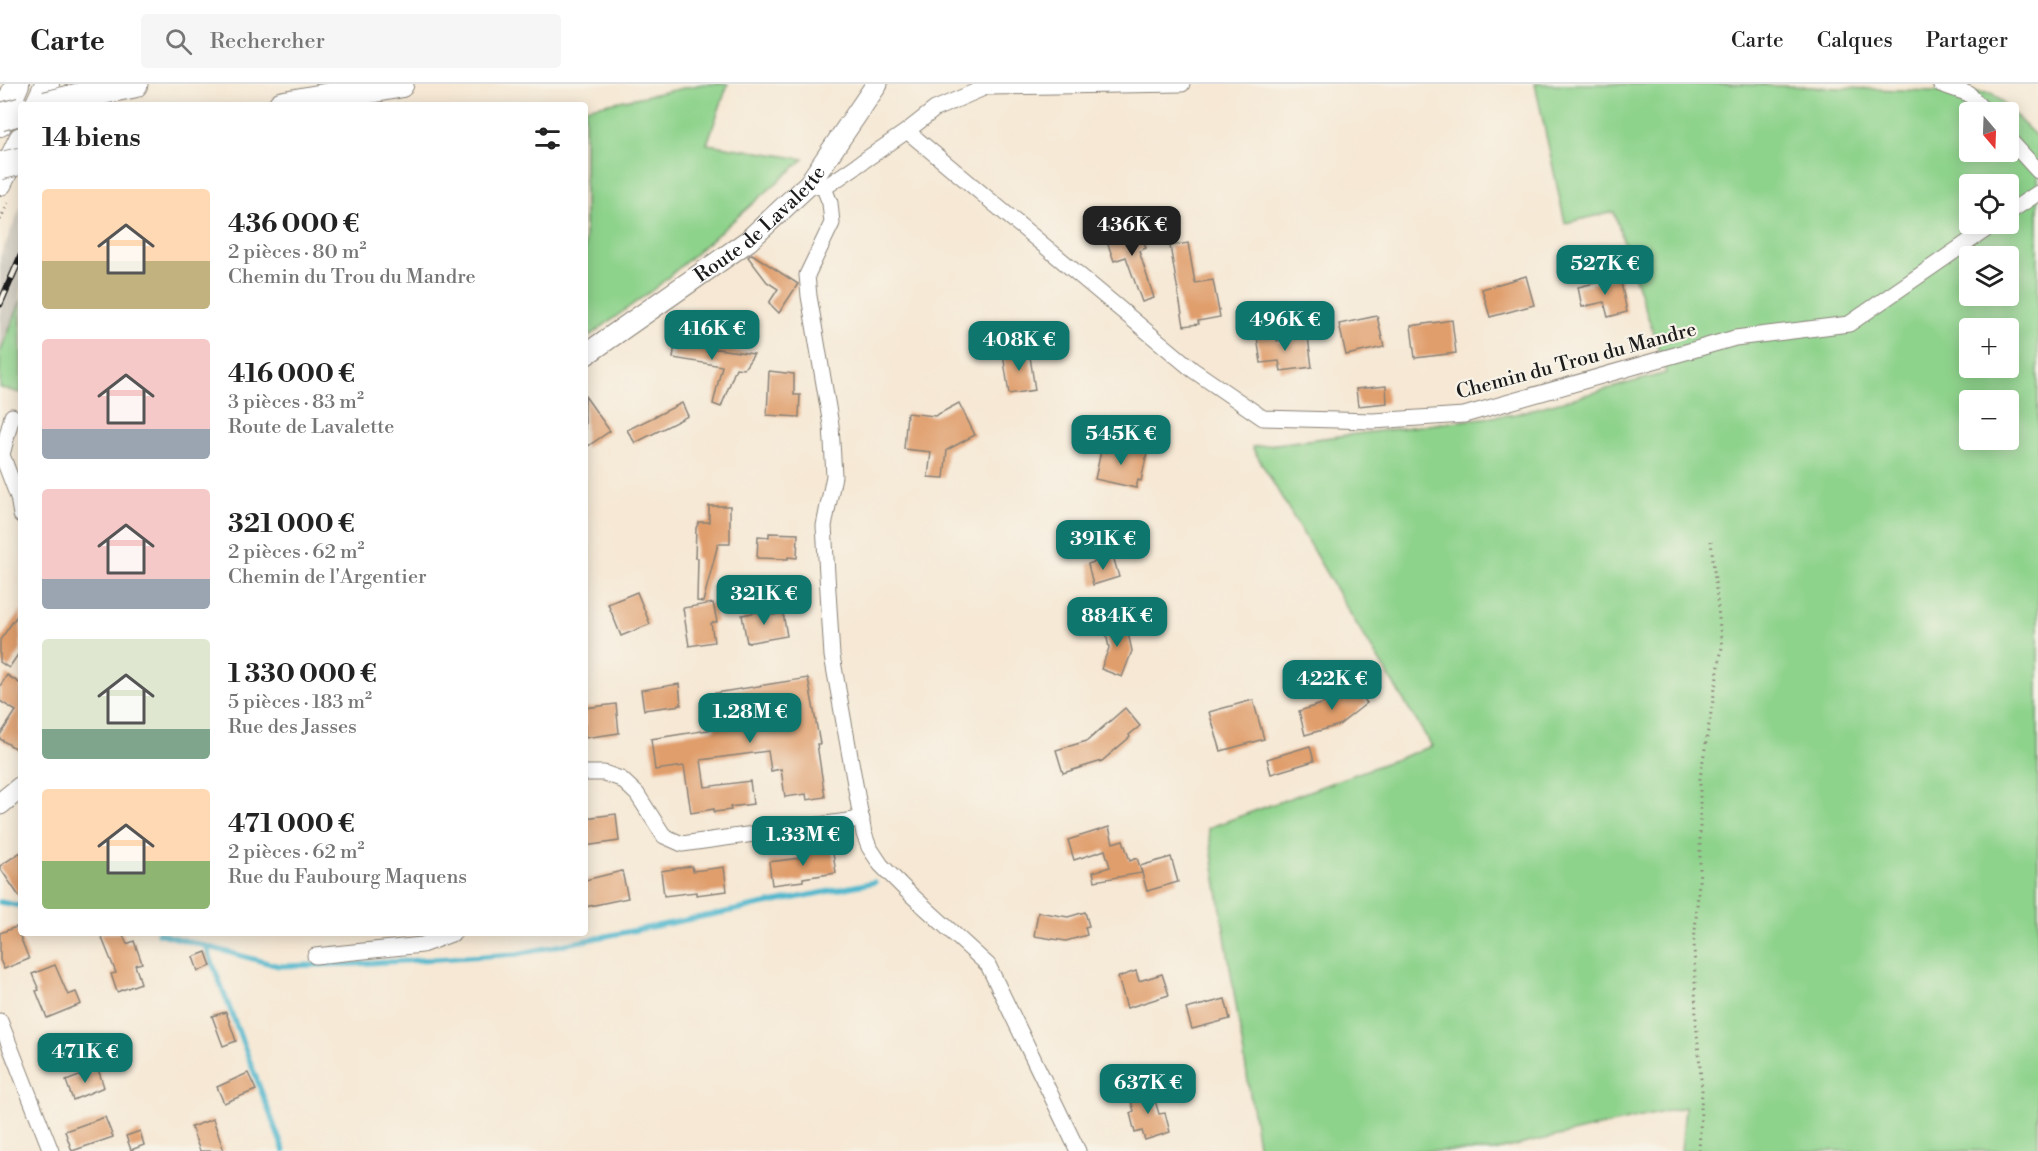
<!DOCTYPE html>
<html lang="fr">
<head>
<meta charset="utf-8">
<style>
	body { margin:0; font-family:"Libre Bodoni",serif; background:#f6f6f6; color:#222; height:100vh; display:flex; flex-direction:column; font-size:22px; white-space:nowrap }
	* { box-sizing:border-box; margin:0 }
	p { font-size:20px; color:#767676 }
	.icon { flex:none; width:33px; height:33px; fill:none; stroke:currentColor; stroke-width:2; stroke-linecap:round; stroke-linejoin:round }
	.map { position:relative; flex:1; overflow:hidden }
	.panel { position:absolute; left:18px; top:18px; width:570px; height:834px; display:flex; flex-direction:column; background:#fff; border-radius:6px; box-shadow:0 3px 15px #0003 }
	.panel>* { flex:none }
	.needle { width:39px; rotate:161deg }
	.controls { position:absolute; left:1959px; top:18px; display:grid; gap:12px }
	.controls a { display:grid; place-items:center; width:60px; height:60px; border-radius:6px; background:#fff; box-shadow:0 3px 15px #0003; font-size:30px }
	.price { position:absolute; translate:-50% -51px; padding:0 14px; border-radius:12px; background:#0f766e; color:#fff; font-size:20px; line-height:39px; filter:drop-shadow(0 2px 3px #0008) }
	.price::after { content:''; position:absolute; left:50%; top:36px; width:18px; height:14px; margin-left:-9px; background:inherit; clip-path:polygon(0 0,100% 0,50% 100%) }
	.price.on { background:#222; color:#fff }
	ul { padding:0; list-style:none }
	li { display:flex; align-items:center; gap:18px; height:150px; padding:0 24px }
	li span { display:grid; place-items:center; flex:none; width:168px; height:120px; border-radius:6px; color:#555 }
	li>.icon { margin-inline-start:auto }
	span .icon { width:72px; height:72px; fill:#fffc; stroke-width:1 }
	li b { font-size:26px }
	h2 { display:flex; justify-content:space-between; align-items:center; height:72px; padding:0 24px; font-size:26px }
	header { display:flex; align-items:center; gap:36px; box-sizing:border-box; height:84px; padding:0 30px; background:#fff; border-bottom:2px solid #e0e0e0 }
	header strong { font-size:28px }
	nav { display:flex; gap:33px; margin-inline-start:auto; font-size:21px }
	.search { width:420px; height:54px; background:#f6f6f6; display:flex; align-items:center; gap:15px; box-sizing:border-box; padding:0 21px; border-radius:6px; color:#767676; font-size:22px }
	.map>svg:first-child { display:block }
	.industrial { fill:#c9c3b8 }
	.green { fill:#8ed38c; stroke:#557854; stroke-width:1.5; fill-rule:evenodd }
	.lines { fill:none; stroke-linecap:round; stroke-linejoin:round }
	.stream { stroke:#4fb7cd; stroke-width:5 }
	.building { fill:#e09e6c }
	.street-casing { stroke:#898278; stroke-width:17 }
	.secondary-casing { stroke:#898278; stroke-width:23 }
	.primary-casing { stroke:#898278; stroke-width:26 }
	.highway-casing { stroke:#898278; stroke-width:29 }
	.path { stroke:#898278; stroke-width:3; stroke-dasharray:1.5 4.5; stroke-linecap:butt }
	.street { stroke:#fff; stroke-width:15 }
	.secondary { stroke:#fff; stroke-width:21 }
	.primary { stroke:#fff; stroke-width:24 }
	.highway { stroke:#fff; stroke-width:27 }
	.rail-casing { stroke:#1c1c1c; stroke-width:7 }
	.rail { stroke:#f7f3e8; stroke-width:4.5; stroke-dasharray:14; stroke-linecap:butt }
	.highway-bridge-casing { stroke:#898278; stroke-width:29; stroke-linecap:butt }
	.highway-bridge { stroke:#fff; stroke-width:27 }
	.labels { text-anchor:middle; stroke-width:4.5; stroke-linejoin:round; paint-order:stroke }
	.street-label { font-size:20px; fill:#1c1c1c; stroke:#f7f3e8 }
</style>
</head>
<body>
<header>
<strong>Carte</strong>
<div class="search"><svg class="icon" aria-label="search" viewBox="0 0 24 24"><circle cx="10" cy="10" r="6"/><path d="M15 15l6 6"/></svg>Rechercher</div>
<nav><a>Carte</a><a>Calques</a><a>Partager</a></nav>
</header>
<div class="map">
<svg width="2038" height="1067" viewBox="0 0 2038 1067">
	<rect width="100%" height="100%" fill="#f7f3e8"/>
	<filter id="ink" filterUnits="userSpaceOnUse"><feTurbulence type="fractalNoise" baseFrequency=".0167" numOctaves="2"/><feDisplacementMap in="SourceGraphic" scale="12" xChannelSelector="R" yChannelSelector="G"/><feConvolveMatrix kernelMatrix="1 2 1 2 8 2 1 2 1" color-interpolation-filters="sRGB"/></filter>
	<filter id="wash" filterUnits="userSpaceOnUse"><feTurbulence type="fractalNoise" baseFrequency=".008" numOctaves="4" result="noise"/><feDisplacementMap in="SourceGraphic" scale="24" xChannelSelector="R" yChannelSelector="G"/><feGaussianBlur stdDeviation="1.35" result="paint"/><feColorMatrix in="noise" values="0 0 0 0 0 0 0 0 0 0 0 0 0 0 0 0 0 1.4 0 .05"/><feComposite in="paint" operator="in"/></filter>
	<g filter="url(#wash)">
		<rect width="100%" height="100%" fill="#f6e8d4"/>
		<polygon class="industrial" points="21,122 21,217 0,269 0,173"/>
		<g class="green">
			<polygon points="703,0 728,0 707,60 804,75 658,202 585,255 585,24"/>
			<path d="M1535,0H1727L1992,9L2038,54V1067H1681L1685,1023L1493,1067H1259L1208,744L1432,662L1351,531L1252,363L1515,330L1666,289L1614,128L1565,139ZM1970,28H2008V68H1970ZM1970,100H2008V140H1970ZM1970,172H2008V212H1970ZM1970,244H2008V284H1970ZM1970,316H2008V356H1970Z"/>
			<polygon points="21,217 21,309 0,304 0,269"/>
		</g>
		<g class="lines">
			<g class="stream">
				<polyline points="0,818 21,822"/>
				<polyline points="158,849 279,882 355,880 517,870 875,798"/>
				<polyline points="206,862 284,1067"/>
			</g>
		</g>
		<g id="blocks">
			<g class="building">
				<polygon points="1138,141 1146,164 1139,167 1154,214 1142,218 1126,173 1114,177 1105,152"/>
				<polygon points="1188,159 1195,199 1213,196 1220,233 1198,237 1199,240 1184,242 1170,162"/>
				<polygon points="752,170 798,200 779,229 769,219 778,205 767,198 748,173"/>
				<polygon points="1526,192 1534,221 1490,233 1482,205"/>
				<polygon points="1620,193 1627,228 1608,233 1604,218 1582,223 1578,203"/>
				<polygon points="1377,232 1384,263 1346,271 1339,240"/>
				<polygon points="1452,236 1456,269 1415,274 1411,242"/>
				<polygon points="1276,250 1277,257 1308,253 1312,283 1281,287 1279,277 1261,279 1257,253"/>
				<polygon points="676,252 711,257 710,264 754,270 744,285 736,284 721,323 713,320 722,282 673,274"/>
				<polygon points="1029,266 1035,306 1009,310 1003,270"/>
				<polygon points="769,287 794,290 794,311 800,311 799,333 767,331"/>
				<polygon points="1386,302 1387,319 1358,322 1356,305"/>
				<polygon points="585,312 610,347 585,364"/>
				<polygon points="682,319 688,332 635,359 627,346"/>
				<polygon points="959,319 975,351 947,366 944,394 928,393 931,368 904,365 907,329 935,332"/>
				<polygon points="1108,360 1147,369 1141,397 1138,396 1136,404 1095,395 1101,367 1107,368"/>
				<polygon points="709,422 730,422 730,460 718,460 703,518 697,517 698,474 695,474 696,444 699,438 709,438"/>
				<polygon points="769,449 798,450 797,474 788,473 788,475 757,474 758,452 769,453"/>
				<polygon points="1113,472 1119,493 1093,501 1088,480"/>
				<polygon points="637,508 650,540 621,552 608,520"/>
				<polygon points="713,519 717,538 711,539 714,558 689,562 683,524"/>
				<polygon points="772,525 773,531 783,529 787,552 747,559 742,531"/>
				<polygon points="21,526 21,566 9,584 0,578 0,556"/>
				<polygon points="1125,535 1132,567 1122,593 1101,585 1109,564 1104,539"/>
				<polygon points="7,591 21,600 21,668 0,655 0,651 16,627 0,617 0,602"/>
				<polygon points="808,594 820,660 817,660 825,713 807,716 806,710 785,713 781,685 771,687 768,667 701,676 705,703 750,697 753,720 730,723 731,726 723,727 714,728 714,725 691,729 684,682 655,686 651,655 715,645 709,610"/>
				<polygon points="1351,599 1367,619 1339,641 1305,651 1299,627 1328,618"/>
				<polygon points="679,600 681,621 644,626 641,606"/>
				<polygon points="1253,616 1264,655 1221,667 1209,628"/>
				<polygon points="616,620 619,649 585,654 585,624"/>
				<polygon points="1125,624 1140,642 1129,651 1130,653 1102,677 1063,689 1056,666 1087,657"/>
				<polygon points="1310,662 1314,677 1271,690 1267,675"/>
				<polygon points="616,730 619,757 585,762 585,734"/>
				<polygon points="1109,743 1113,759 1123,756 1130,777 1137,774 1142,789 1095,797 1093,788 1110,783 1105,766 1074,776 1068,756"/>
				<polygon points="832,763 836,789 803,794 803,797 772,801 769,778 800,774 799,768"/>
				<polygon points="21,768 21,815 0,784 0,782"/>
				<polygon points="1171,773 1178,798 1147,807 1140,782"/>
				<polygon points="692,782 693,787 724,783 727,807 696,811 696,808 664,812 661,787"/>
				<polygon points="622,787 628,814 585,823 585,796"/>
				<polygon points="1038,828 1068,833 1085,828 1089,842 1085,843 1087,851 1066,857 1034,852"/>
				<polygon points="16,843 29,875 4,885 0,876 0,849"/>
				<polygon points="100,849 122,849 127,860 134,857 142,879 135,881 141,899 117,908 111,890 116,889"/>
				<polygon points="206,868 211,882 198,887 193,873"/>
				<polygon points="55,881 68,911 76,908 81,920 47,934 36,907 39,906 32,890"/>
				<polygon points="1136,887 1139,897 1162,890 1169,911 1127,924 1118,893"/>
				<polygon points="1225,915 1230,935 1192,945 1186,925"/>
				<polygon points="226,928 236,957 223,962 212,932"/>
				<polygon points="98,985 104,1003 73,1016 66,997"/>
				<polygon points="248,989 256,1006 224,1019 217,1003"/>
				<polygon points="1151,1003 1159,1030 1165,1029 1170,1048 1145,1056 1142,1047 1135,1049 1130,1029 1134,1027 1129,1010"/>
				<polygon points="105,1033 113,1053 72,1067 65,1047"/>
				<polygon points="213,1035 224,1067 200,1067 191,1043"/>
				<polygon points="140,1047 144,1061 131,1066 126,1052"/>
			</g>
		</g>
	</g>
	<g filter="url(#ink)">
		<use href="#blocks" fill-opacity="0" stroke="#898278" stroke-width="1.5"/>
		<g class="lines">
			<defs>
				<g id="street">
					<polyline points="1940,0 1969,10 1985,28"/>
					<polyline points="907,47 935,25 986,3 1182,0"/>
					<polyline points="2008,54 2038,87"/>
					<polyline points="816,102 824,104 830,119 832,139 807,191 809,212 831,341 834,392 824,442 832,572 864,750 869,763 881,781 907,807 988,881 1078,1067"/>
					<polyline points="824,104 907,47 1193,286 1263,334 1373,337 1464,331 1735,254 1849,240 1994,140"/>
					<polyline points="2008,129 2038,109"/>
					<polyline points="12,332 2,371 18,413 21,431"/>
					<polyline points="585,689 604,689 621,695 637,710 664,752 682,760 862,735"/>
					<polyline points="315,872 422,861 454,849"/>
					<polyline points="0,937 51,1067"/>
				</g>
				<g id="secondary">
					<path id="s1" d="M585,271L748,157L809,100L877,0"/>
					<polyline points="0,720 21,703"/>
				</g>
				<g id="primary">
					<polyline points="37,21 47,0"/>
					<polyline points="0,40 17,0"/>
					<polyline points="0,99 21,55"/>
				</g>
				<g id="highway">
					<polyline points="114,4 134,0"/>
					<polyline points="282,21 400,0"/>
				</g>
			</defs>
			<use href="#street" class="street-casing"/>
			<use href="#secondary" class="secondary-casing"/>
			<use href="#primary" class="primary-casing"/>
			<use href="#highway" class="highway-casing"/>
			<g class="path">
				<polyline points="0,136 8,119"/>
				<polyline points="1699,1067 1702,1006 1696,936 1694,859 1700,786 1700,694 1722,563 1711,457"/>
			</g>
			<use href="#street" class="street"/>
			<use href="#secondary" class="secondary"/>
			<use href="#primary" class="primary"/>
			<use href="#highway" class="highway"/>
			<defs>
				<g id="rail">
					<polyline points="87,21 96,0"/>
					<polyline points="0,220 21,172"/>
				</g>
			</defs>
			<use href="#rail" class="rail-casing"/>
			<use href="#rail" class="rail"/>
			<defs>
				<g id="highway-bridge">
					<polyline points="46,21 114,4"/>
					<polyline points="0,33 21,27"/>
					<polyline points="0,82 21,77"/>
				</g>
			</defs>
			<use href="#highway-bridge" class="highway-bridge-casing"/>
			<use href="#highway-bridge" class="highway-bridge"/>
		</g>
	</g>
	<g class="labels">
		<g class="street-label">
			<text dy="7" stroke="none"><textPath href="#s1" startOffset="219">Route de Lavalette</textPath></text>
			<text transform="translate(1576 276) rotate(-15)" y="7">Chemin du Trou du Mandre</text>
		</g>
	</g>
</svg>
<div class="controls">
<a><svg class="needle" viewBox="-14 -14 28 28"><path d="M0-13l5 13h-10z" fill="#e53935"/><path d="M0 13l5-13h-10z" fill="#767676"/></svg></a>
<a><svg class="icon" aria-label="locate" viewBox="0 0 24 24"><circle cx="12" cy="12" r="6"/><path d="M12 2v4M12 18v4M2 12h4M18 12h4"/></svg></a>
<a><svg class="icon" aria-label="layers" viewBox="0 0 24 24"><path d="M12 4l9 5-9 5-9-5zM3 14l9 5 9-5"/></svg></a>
<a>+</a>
<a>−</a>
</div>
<b class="price on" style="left:1132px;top:173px">436K €</b>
<b class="price" style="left:1605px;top:212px">527K €</b>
<b class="price" style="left:1285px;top:268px">496K €</b>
<b class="price" style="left:712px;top:277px">416K €</b>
<b class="price" style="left:1019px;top:288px">408K €</b>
<b class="price" style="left:1121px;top:382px">545K €</b>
<b class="price" style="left:1103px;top:487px">391K €</b>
<b class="price" style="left:764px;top:542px">321K €</b>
<b class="price" style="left:1117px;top:564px">884K €</b>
<b class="price" style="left:1332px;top:627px">422K €</b>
<b class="price" style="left:750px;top:660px">1.28M €</b>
<b class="price" style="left:803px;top:783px">1.33M €</b>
<b class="price" style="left:85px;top:1000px">471K €</b>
<b class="price" style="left:1148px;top:1031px">637K €</b>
<section class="panel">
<h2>14 biens<svg class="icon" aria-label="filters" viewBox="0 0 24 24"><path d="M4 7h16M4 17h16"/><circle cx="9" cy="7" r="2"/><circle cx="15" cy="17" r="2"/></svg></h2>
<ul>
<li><span style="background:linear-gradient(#ffd9b3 60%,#c2b280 0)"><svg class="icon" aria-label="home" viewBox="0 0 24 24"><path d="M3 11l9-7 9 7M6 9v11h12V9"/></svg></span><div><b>436 000 €</b><p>2 pièces · 80 m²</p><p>Chemin du Trou du Mandre</p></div></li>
<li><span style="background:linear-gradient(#f6c9c9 75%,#9aa5b1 0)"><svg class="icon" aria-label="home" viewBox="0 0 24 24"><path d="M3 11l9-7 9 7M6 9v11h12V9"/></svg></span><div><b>416 000 €</b><p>3 pièces · 83 m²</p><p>Route de Lavalette</p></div></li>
<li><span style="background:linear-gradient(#f6c9c9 75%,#9aa5b1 0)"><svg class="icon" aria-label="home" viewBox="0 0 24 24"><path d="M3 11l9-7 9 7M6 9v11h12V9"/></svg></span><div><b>321 000 €</b><p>2 pièces · 62 m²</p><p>Chemin de l'Argentier</p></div></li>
<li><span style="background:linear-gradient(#dfe7d0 75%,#7fa58c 0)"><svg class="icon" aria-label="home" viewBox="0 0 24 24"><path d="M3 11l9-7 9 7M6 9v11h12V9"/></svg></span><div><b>1 330 000 €</b><p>5 pièces · 183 m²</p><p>Rue des Jasses</p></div></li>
<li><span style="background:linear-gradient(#ffd9b3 60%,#8fb573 0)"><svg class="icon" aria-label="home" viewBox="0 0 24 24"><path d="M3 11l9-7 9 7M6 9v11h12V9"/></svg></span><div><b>471 000 €</b><p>2 pièces · 62 m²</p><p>Rue du Faubourg Maquens</p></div></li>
</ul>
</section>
</div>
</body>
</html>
